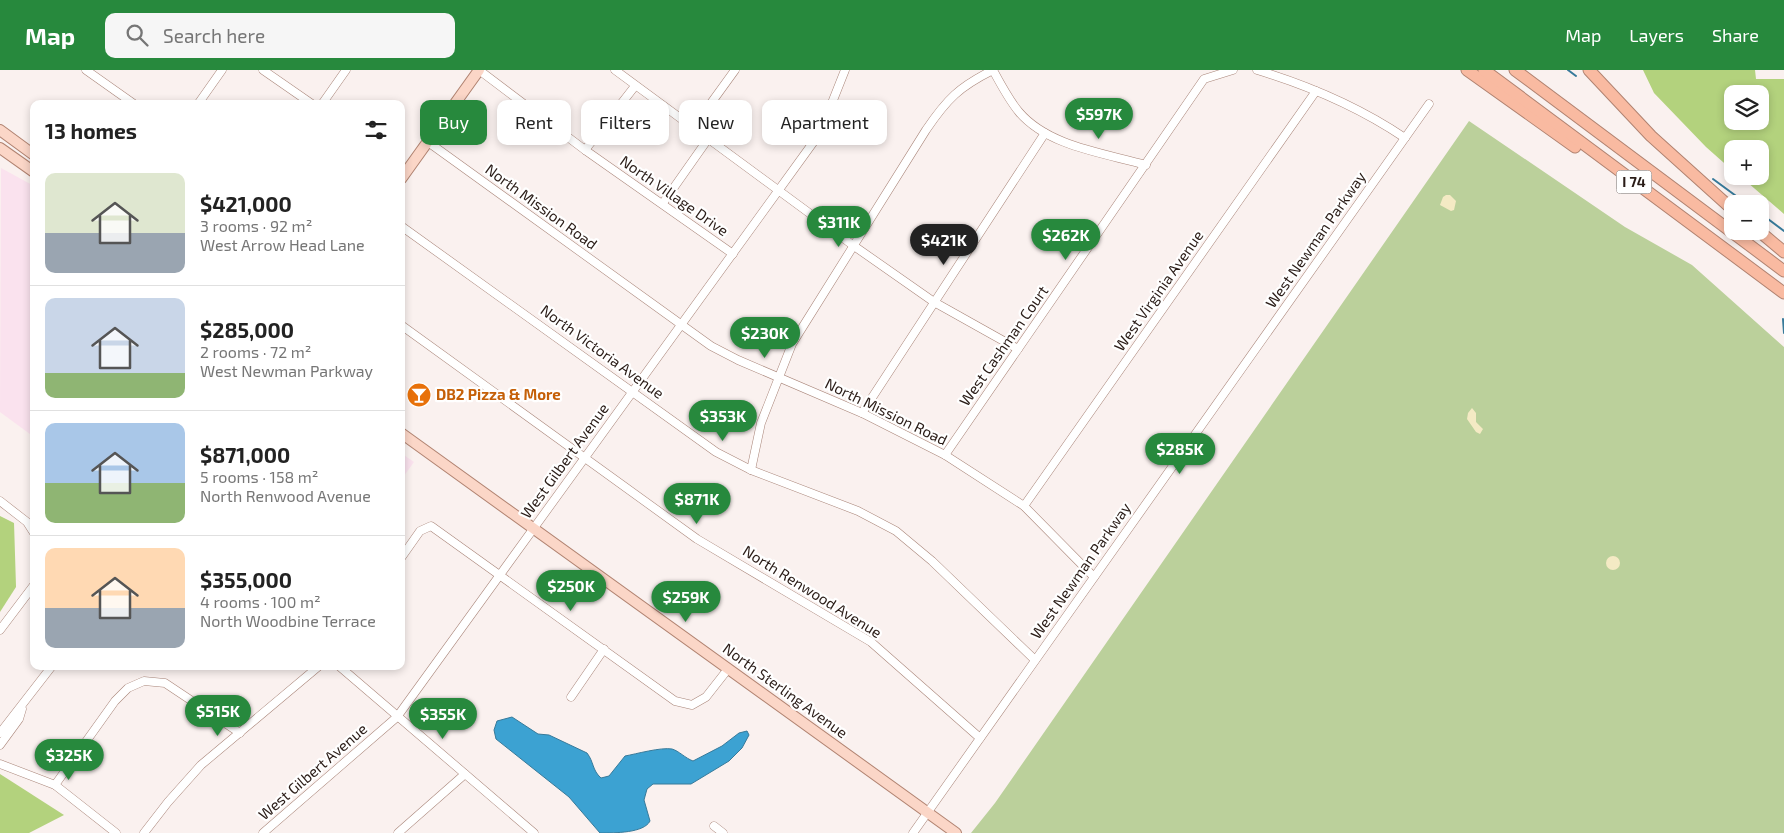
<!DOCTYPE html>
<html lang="en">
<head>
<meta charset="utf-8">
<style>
	body { margin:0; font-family:"Exo 2",sans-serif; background:#f6f6f6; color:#222; height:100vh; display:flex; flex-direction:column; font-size:19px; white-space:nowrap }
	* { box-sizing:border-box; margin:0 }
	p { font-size:16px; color:#767676 }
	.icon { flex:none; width:28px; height:28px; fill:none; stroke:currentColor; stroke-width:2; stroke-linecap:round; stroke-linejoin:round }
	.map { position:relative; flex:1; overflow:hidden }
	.drawer { position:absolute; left:30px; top:30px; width:375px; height:570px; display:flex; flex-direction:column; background:#fff; border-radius:10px; box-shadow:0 2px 8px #0003 }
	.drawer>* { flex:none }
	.guide { position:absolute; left:420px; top:30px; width:475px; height:45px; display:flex; gap:10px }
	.tools { position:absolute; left:1724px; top:15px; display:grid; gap:10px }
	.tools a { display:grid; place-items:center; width:45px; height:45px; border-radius:10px; background:#fff; box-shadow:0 2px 8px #0003; font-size:25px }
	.price { position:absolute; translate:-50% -42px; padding:0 11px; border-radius:18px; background:#27893d; color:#fff; font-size:16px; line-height:32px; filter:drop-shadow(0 1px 2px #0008) }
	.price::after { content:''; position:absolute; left:50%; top:30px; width:15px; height:11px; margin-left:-8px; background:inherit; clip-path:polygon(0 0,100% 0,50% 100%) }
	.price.active { background:#222; color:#fff }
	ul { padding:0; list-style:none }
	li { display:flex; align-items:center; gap:15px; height:125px; padding:0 15px }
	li+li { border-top:1px solid #e0e0e0 }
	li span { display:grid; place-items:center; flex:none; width:140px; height:100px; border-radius:10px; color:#555 }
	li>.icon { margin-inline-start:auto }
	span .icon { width:60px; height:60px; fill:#fffc; stroke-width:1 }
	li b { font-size:21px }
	h2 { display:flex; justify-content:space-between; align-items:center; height:60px; padding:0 15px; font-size:21px }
	.pill { padding:0 18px; border-radius:10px; background:#fff; box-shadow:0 2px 8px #0003; font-size:18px; line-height:45px }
	.pill.active { background:#27893d; color:#fff }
	header { display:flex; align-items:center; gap:30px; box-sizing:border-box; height:70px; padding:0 25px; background:#27893d; color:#fff }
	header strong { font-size:24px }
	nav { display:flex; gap:28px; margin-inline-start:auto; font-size:18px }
	.search { width:350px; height:45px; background:#f6f6f6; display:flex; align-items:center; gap:12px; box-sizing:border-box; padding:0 18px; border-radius:10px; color:#767676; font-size:19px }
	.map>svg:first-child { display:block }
	.commercial { fill:#fae2ee }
	.green { fill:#bbd09b }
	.forest { fill:#b3d27d; fill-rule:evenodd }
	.sand { fill:#f4eac4 }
	.water { fill:#3ca2d2; stroke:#377a9a }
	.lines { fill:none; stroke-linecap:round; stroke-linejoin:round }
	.stream { stroke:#377a9a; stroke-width:2 }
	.minor-casing { stroke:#a98579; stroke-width:9 }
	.major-casing { stroke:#b18371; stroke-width:12 }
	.highway-casing { stroke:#b18371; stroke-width:13 }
	.minor { stroke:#fff; stroke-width:8 }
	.major { stroke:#fbd6c7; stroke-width:10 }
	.highway { stroke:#f9baa1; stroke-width:11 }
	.labels { text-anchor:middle; stroke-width:4.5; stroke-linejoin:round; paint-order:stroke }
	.shield { fill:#fff; stroke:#6a605d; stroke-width:1 }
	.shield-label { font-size:14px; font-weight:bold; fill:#2a1c17 }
	.street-label { font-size:15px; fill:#2a1c17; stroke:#fff }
	.food-label { font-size:15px; font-weight:bold; fill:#c56008; stroke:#fff; text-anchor:start }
</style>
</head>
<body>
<header>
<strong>Map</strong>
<div class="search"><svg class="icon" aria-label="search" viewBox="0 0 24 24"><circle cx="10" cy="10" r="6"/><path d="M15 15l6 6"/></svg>Search here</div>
<nav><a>Map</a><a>Layers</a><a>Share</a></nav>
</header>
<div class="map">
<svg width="1784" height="763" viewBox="0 0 1784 763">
	<rect width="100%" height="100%" fill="#faf1ef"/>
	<g class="commercial">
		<polygon points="1,98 34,116 34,367 0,342"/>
		<polygon points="401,383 414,392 401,410"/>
	</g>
	<polygon class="green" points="1469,51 1625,157 1692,195 1784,277 1784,763 971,763 995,733"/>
	<g class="forest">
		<path d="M1643,0H1755L1756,9H1784V144L1740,106H1760V79H1732V100L1706,77L1654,23ZM1732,24H1760V51H1732Z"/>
		<polygon points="0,446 14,453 16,517 0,542"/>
		<polygon points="0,704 64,745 29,763 0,763"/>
	</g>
	<g class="sand">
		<polygon points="1446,125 1450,125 1456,131 1454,140 1451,141 1440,135 1443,127"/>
		<polygon points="1472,338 1476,343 1476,352 1483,359 1480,364 1476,362 1467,349 1468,343"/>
		<circle cx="1613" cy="493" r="7"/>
	</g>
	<path class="water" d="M512,647L538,664L549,665L587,683C594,692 592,700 601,708L609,706L625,686C636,684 661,677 672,679C679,681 685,688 693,691L722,676L739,663L747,661L749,665L742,678L729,691L691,714H653L647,719L644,730L650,751C644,763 615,763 600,763L569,727L496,669L494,660L497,651Z"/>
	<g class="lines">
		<g class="stream">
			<polyline points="1568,0 1576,6"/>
			<polyline points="1713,109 1747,134"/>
			<polyline points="1760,143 1784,161"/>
			<polyline points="1783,249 1784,263"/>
		</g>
		<defs>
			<g id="minor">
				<polyline points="86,0 134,34"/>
				<polyline points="263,0 312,34"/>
				<polyline points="479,0 585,80 733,184"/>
				<polyline points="615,0 854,176 934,232 1018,279"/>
				<path d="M1257,0C1310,16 1359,37 1405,68"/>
				<polyline points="198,34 222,0"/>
				<polyline points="322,34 346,0"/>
				<polyline points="693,58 735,0"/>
				<polyline points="428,72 711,276 738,290 862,343 945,385 1024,436 1094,507"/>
				<polyline points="585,80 635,16"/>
				<polyline points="663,133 708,69"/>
				<polyline points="401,156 716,382 751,400 858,441 896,461 932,491 1035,590"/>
				<polyline points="401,255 697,469 871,572 980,668"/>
				<polyline points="862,343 1045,63"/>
				<polyline points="945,385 1204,9 1233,0"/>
				<path d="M751,400L761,353L792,274L926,60C947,29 959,17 993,0C1001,15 1009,30 1019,42C1049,77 1105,83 1146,95"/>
				<polyline points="0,431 27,452 34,463"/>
				<polyline points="1024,436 1316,21"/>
				<polyline points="401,488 420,461 431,456 675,631 692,635 706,627 728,599"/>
				<polyline points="0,560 34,515"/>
				<polyline points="339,596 534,763"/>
				<polyline points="571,627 604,579"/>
				<polyline points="0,663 52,596"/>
				<polyline points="0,675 19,649 22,639"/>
				<polyline points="0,694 55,715 116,763"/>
				<polyline points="55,715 115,631 128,618 144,611 165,613 240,663"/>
				<polyline points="714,756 723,763"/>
				<polyline points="144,763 168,732 201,695 319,596"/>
				<polyline points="263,763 397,647 820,63 845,0"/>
				<polyline points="398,763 465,704"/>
				<polyline points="913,763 1429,34"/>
			</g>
			<g id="major">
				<polyline points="0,60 34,85"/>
				<polyline points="0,78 34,102"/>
				<polyline points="401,109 479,0"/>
				<polyline points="401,363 956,763"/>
			</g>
			<g id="highway">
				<polyline points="1467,0 1575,77"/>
				<polyline points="1484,0 1784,223"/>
				<polyline points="1515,0 1784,201"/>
				<polyline points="1589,0 1651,66 1732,139"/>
				<polyline points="1759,161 1784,182"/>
			</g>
		</defs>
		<use href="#minor" class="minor-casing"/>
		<use href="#major" class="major-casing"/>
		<use href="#highway" class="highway-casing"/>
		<use href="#minor" class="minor"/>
		<use href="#major" class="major"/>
		<use href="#highway" class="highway"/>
	</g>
	<defs>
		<symbol id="bar-disc" viewBox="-11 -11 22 22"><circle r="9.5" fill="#e8710a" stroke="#fff"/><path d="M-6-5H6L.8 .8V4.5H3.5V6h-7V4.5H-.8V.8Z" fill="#fff"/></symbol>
	</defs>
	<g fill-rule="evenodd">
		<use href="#bar-disc" x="405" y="311" width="28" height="28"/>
	</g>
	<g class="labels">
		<rect class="shield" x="1616.5" y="100.5" width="35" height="23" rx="4"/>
		<g class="shield-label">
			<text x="1634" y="117">I 74</text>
		</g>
		<g class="street-label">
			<text transform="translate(674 126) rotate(35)" y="5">North Village Drive</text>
			<text transform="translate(541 137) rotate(36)" y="5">North Mission Road</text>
			<text transform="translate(1316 170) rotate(-55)" y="5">West Newman Parkway</text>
			<text transform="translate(1159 221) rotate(-55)" y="5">West Virginia Avenue</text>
			<text transform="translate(1004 276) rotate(-55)" y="5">West Cashman Court</text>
			<text transform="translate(602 282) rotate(36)" y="5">North Victoria Avenue</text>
			<text transform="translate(886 342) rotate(26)" y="5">North Mission Road</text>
			<text transform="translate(565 391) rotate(-54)" y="5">West Gilbert Avenue</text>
			<text transform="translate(1081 501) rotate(-55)" y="5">West Newman Parkway</text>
			<text transform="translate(812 522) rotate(32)" y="5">North Renwood Avenue</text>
			<text transform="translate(785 621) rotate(36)" y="5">North Sterling Avenue</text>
			<text transform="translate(313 702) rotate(-41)" y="5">West Gilbert Avenue</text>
		</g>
		<g class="food-label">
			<text x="436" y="330">DB2 Pizza &amp; More</text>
		</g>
	</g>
</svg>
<div class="tools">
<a><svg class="icon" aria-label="layers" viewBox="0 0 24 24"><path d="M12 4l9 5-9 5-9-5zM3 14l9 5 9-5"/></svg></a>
<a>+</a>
<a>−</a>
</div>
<b class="price" style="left:1099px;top:70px">$597K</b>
<b class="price" style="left:839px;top:178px">$311K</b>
<b class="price" style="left:1066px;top:191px">$262K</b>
<b class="price active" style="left:944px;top:196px">$421K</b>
<b class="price" style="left:765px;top:289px">$230K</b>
<b class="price" style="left:723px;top:372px">$353K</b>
<b class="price" style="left:1180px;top:405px">$285K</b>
<b class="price" style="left:697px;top:455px">$871K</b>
<b class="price" style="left:571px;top:542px">$250K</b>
<b class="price" style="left:686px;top:553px">$259K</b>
<b class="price" style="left:218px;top:667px">$515K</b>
<b class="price" style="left:443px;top:670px">$355K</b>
<b class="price" style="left:69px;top:711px">$325K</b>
<div class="guide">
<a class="pill active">Buy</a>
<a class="pill">Rent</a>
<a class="pill">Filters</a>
<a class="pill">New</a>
<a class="pill">Apartment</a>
</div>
<section class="drawer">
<h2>13 homes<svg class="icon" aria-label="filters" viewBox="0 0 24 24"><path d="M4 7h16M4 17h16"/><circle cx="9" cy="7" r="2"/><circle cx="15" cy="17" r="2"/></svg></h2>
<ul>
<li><span style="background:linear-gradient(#dfe7d0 60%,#9aa5b1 0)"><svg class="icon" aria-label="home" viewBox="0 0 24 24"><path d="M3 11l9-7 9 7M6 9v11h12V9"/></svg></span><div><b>$421,000</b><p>3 rooms · 92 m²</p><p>West Arrow Head Lane</p></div></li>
<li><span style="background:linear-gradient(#c9d6e8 75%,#8fb573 0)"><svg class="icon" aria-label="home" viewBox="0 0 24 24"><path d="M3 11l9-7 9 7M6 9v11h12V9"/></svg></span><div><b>$285,000</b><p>2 rooms · 72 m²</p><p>West Newman Parkway</p></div></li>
<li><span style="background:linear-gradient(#a9c7e8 60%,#8fb573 0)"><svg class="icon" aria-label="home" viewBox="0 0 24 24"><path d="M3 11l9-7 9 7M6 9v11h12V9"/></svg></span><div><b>$871,000</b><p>5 rooms · 158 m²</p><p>North Renwood Avenue</p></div></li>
<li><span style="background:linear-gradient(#ffd9b3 60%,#9aa5b1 0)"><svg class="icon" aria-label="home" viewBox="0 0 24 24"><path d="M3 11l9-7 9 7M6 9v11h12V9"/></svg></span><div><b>$355,000</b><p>4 rooms · 100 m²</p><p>North Woodbine Terrace</p></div></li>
</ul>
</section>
</div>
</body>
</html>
